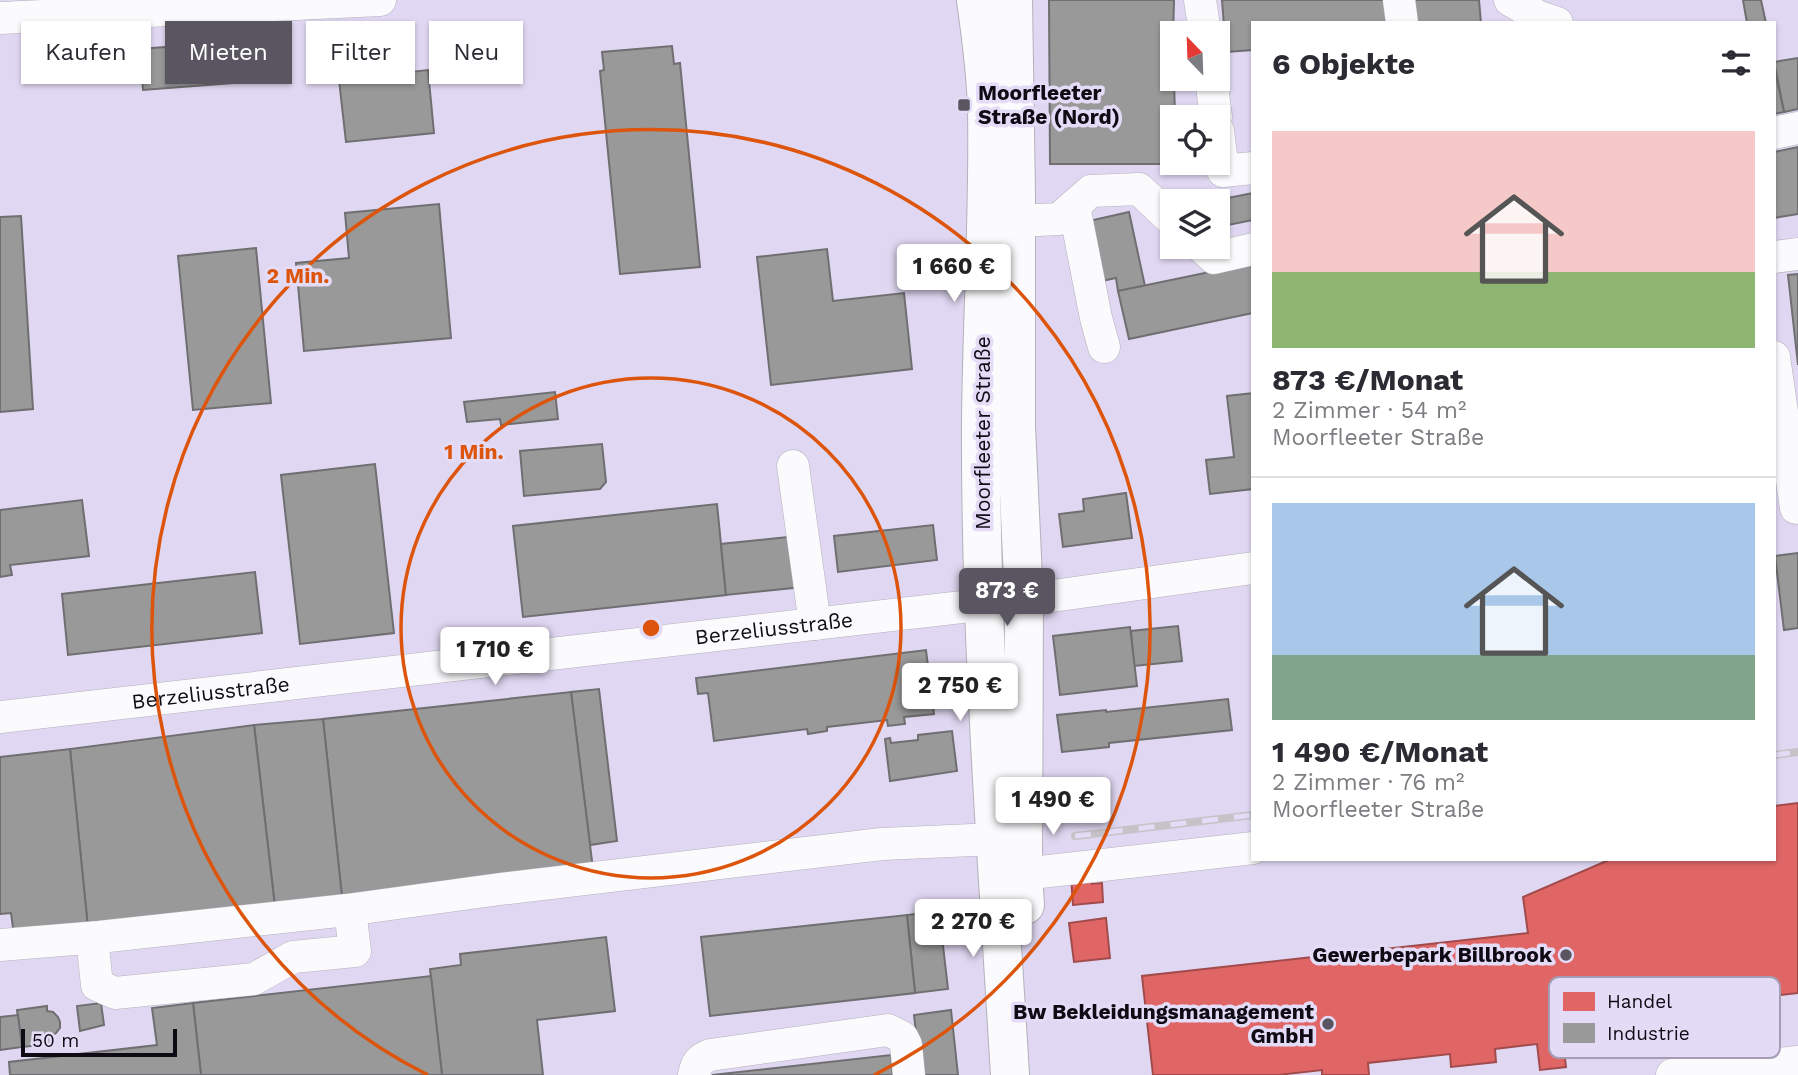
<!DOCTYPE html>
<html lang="de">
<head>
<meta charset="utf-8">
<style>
	body { margin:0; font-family:"Work Sans",sans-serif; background:#f2f2f3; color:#2b2b33; height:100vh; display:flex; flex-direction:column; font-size:26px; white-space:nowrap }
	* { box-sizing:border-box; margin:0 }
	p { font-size:23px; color:#7c7c81 }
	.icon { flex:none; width:38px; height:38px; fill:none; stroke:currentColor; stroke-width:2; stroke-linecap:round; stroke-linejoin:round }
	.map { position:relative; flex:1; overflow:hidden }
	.sheet { position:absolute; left:1251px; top:21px; width:525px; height:840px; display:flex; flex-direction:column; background:#fff; border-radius:0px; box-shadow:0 2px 5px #0004 }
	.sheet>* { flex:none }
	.banner { position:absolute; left:21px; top:21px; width:665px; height:63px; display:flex; gap:14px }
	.needle { width:46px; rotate:337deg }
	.fabs { position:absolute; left:1160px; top:21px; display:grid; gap:14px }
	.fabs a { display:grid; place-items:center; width:70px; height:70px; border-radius:0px; background:#fff; box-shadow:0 2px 5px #0004; font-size:35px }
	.scale { position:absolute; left:21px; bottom:18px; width:156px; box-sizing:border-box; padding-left:7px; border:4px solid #0e0b14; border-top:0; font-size:19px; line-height:24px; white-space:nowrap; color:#0e0b14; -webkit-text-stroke:5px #e4dcf7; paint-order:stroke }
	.price { position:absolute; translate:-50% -60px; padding:0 16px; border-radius:7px; background:#fff; color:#222; font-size:23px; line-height:46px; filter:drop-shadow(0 2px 4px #0008) }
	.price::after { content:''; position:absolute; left:50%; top:42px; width:21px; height:16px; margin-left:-10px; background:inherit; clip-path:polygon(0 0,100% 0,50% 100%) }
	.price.current { background:#5a5661; color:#fff }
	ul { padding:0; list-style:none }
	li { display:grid; align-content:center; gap:14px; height:371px; padding:0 21px }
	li+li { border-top:2px solid #e1e1e2 }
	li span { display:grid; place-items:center; height:217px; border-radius:0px; color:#555 }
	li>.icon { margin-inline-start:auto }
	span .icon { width:126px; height:126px; fill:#fffc; stroke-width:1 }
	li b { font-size:30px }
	h2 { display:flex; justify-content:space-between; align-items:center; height:84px; padding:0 21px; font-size:30px }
	.pill { padding:0 24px; border-radius:0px; background:#fff; box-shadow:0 2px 5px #0004; font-size:24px; line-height:63px }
	.pill.current { background:#5a5661; color:#fff }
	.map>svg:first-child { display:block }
	.built { fill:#e0d8f2; fill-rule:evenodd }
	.water { fill:#9ed4ee }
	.shops { fill:#e06666; stroke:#a14b4d; stroke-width:2 }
	.industry { fill:#999; stroke:#6f6e71; stroke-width:2 }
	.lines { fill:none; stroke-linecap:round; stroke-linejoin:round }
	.minor-casing { stroke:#b4b0bc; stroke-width:33 }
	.major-casing { stroke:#b4b0bc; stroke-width:40 }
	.minor { stroke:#fbfbfd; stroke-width:32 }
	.major { stroke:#fbfbfd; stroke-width:38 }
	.rail-casing { stroke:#c5c3c7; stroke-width:8 }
	.rail { stroke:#e4dcf7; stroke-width:5; stroke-dasharray:16; stroke-linecap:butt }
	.ring { fill:none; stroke:#dd550c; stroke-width:3.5 }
	.poi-dot { fill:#5a5661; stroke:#e4dcf7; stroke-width:2.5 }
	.labels { text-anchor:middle; stroke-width:7; stroke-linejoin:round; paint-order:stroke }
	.poi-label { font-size:21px; font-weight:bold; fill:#0e0b14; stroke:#e4dcf7; text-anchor:end }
	.street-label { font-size:21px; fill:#0e0b14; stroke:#e4dcf7 }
	.key { fill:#e4dcf7; stroke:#a49db3; stroke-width:2 }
	.key-label { font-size:19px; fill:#0e0b14 }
	.centre { fill:#dd550c; stroke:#e4dcf7; stroke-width:3.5 }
	.ring-label { font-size:21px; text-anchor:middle; font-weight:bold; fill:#dd550c; stroke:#e4dcf7; stroke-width:7; stroke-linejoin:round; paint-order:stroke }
</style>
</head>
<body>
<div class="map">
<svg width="1798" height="1075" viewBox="0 0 1798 1075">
	<rect width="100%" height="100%" fill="#e7e2f1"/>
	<path class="built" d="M0,0H1798V1075H0ZM1253,23H1774V859H1253ZM1172,33H1218V79H1172ZM1172,117H1218V163H1172ZM1172,201H1218V247H1172Z"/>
	<path class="water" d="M94,51L99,54L102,60L100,65L95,69L35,71C29,69 28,65 28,59L34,54Z"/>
	<g class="shops">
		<polygon points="1798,803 1798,993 1711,1003 1714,1028 1668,1033 1666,1008 1561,1020 1566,1067 1540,1070 1537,1044 1495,1049 1496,1062 1451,1067 1450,1054 1368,1063 1369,1075 1322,1075 1322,1070 1278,1075 1153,1075 1142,976 1528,933 1523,897 1611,859 1774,859 1774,806"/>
		<polygon points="1091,875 1092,884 1102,883 1103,902 1073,905 1071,877"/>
		<polygon points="1106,918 1110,958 1074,962 1069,923"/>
	</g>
	<g class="industry">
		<polygon points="1049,0 1174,0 1172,79 1174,79 1175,117 1172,117 1172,163 1175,164 1050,164"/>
		<polygon points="1222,0 1390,0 1392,23 1253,23 1253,50 1226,52"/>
		<polygon points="1406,0 1479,0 1481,23 1408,23"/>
		<polygon points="1743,0 1761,0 1766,23 1747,23"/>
		<polygon points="230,42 233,83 143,90 140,49"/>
		<polygon points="672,46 674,64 680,63 700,267 620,274 600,71 604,70 602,52"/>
		<polygon points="1798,58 1798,109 1784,112 1774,62"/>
		<polygon points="1774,66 1784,112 1774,114"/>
		<polygon points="428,70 434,133 346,142 339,80"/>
		<polygon points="1798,147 1798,214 1774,218 1774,152"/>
		<polygon points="1253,193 1253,220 1218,227 1218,201 1213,201"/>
		<polygon points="439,204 451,338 304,351 296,263 349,258 345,213"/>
		<polygon points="1129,212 1145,286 1118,291 1116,278 1102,281 1089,221"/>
		<polygon points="21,216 33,409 0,412 0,217"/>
		<polygon points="256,248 271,403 193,410 178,256"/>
		<polygon points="827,249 833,301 904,293 912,369 771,385 757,257"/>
		<polygon points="1253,263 1253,313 1129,339 1118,291"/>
		<polygon points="1798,274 1798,365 1788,275"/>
		<polygon points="555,392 558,419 501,425 500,419 467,422 464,402"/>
		<polygon points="1253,393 1253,489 1210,494 1206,460 1234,457 1227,396"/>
		<polygon points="602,444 606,482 600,489 524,496 520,451"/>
		<polygon points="375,464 394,633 300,644 281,475"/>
		<polygon points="1126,493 1132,538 1063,547 1059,514 1084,511 1083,499"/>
		<polygon points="82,500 89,556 10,565 12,575 0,577 0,510"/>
		<polygon points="717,504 726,595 523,617 513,526"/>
		<polygon points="933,525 937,560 838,572 834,536"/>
		<polygon points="797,536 802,587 726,595 721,544"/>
		<polygon points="1798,553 1798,628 1784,630 1775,556"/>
		<polygon points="255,572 262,633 68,655 62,594"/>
		<polygon points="1178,626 1182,661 1134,666 1131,631"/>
		<polygon points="1130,627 1137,686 1060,695 1053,636"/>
		<polygon points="926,650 934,714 904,717 905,724 888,726 887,720 827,727 827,731 808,734 807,729 714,741 708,693 698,694 696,678"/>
		<polygon points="599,689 617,841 590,845 571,692"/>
		<polygon points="571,692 593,869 342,897 323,719"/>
		<polygon points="1228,699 1232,730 1109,743 1109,747 1062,752 1057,715 1106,710 1106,712"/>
		<polygon points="323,719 342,897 275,907 254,725"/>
		<polygon points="254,725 275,907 88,928 70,749"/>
		<polygon points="952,731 957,771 890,781 885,739 890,738 891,743 918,740 918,735"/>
		<polygon points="70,749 88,928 14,935 11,913 0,914 0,757"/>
		<polygon points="939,911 948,989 915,993 907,915"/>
		<polygon points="907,915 915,993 710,1016 701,937"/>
		<polygon points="606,937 615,1011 537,1020 543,1075 442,1075 430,969 461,965 460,954"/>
		<polygon points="431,976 442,1075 201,1075 193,1003"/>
		<polygon points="101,1003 104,1025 80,1031 77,1006"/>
		<polygon points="193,1003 201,1075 10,1075 9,1062 157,1045 152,1008"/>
		<polygon points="47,1006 47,1011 53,1012 58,1017 60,1022 60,1028 56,1033 51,1036 51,1044 22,1047 17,1010"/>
		<polygon points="951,1010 958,1075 921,1075 914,1015"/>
		<polygon points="18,1015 22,1047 0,1050 0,1017"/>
		<polygon points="891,1055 893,1075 712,1075"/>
	</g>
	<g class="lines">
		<defs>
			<g id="minor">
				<polyline points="1200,0 1205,33"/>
				<polyline points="1399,0 1402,23"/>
				<polyline points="1510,0 1539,17 1557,23"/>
				<polyline points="0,18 380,0"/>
				<polyline points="1211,79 1216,117"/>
				<polyline points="1218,131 1223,171 1253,168"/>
				<polyline points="1774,133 1798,128"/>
				<polyline points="1074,206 1096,318 1104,347"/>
				<polyline points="1016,221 1059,219 1091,191 1139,189 1172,220"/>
				<polyline points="1202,247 1214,258 1253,249"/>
				<polyline points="1774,257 1798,254"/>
				<polyline points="1774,357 1796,508"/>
				<polyline points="793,466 815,624"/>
				<path id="s1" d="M0,717L1024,600L1253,568"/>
				<polyline points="999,874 1023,874 1253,848"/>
				<polyline points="92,938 97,985 115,993 254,979 293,957 355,951 350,910"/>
				<polyline points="0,945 99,937 347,910 500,889 882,844 1018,838"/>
				<path d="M694,1075C696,1064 699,1059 710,1055L888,1030L902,1037L906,1045L909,1075"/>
				<polyline points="1672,1075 1798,1062"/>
			</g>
			<g id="major">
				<path d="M976,0C981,36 986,71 987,108C989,212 982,317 981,421C980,639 997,857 1010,1075"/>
				<polyline points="1013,0 1016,196 1016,427 1024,600 1023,874 1025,905"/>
			</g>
		</defs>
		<use href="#minor" class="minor-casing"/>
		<use href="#major" class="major-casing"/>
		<use href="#minor" class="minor"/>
		<use href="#major" class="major"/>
		<defs>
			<g id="rail">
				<polyline points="1774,755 1798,752"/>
				<polyline points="1075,836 1253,815"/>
			</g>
		</defs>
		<use href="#rail" class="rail-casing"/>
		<use href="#rail" class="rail"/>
	</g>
	<g class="ring">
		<circle cx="651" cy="628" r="250"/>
		<path d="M428 1075A499 499 0 1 1 874 1075"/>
	</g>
	<g class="poi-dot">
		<rect x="957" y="98" width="14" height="14" rx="3.5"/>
		<circle cx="1566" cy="955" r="7"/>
		<circle cx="1328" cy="1024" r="7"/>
	</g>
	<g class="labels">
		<g class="poi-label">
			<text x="978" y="100" text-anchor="start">Moorfleeter<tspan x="978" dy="24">Straße (Nord)</tspan></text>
			<text x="1552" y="962">Gewerbepark Billbrook</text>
			<text x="1314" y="1019">Bw Bekleidungsmanagement<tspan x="1314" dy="24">GmbH</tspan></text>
		</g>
		<g class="street-label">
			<text transform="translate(983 433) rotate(-90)" y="7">Moorfleeter Straße</text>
			<text dy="7" stroke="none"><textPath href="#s1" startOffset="779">Berzeliusstraße</textPath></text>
			<text dy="7" stroke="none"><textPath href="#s1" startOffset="212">Berzeliusstraße</textPath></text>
		</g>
	</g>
	<rect x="1549" y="977" width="231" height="81" rx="10" class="key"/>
	<rect x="1563" y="992" width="32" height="19" fill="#e06666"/>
	<rect x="1563" y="1023" width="32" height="20" fill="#999"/>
	<g class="key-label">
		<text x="1607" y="1008">Handel</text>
		<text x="1607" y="1040">Industrie</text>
	</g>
	<circle cx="651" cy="628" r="10" class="centre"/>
	<g class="ring-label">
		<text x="298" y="283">2 Min.</text>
		<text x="474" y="459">1 Min.</text>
	</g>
</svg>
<div class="fabs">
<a><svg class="needle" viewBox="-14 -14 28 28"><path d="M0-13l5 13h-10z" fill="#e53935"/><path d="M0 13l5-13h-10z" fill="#7c7c81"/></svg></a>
<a><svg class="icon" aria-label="locate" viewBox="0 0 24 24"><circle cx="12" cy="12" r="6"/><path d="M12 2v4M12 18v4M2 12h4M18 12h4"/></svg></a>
<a><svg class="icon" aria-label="layers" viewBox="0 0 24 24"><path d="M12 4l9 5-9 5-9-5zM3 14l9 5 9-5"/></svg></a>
</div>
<div class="scale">50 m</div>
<b class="price" style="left:954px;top:304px">1 660 €</b>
<b class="price current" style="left:1007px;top:628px">873 €</b>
<b class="price" style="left:495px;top:687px">1 710 €</b>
<b class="price" style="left:960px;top:723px">2 750 €</b>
<b class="price" style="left:1053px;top:837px">1 490 €</b>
<b class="price" style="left:973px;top:959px">2 270 €</b>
<div class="banner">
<a class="pill">Kaufen</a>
<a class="pill current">Mieten</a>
<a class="pill">Filter</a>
<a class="pill">Neu</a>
</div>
<section class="sheet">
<h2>6 Objekte<svg class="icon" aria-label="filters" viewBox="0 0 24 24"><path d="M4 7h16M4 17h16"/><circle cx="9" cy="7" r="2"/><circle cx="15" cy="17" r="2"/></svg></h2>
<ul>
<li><span style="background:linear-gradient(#f6c9c9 65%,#8fb573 0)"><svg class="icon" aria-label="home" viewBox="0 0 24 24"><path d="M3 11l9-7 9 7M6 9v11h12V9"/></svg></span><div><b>873 €/Monat</b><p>2 Zimmer · 54 m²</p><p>Moorfleeter Straße</p></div></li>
<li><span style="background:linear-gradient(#a9c7e8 70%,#7fa58c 0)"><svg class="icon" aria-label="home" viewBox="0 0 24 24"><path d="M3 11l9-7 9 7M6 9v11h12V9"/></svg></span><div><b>1 490 €/Monat</b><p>2 Zimmer · 76 m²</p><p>Moorfleeter Straße</p></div></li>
</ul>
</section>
</div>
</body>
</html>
